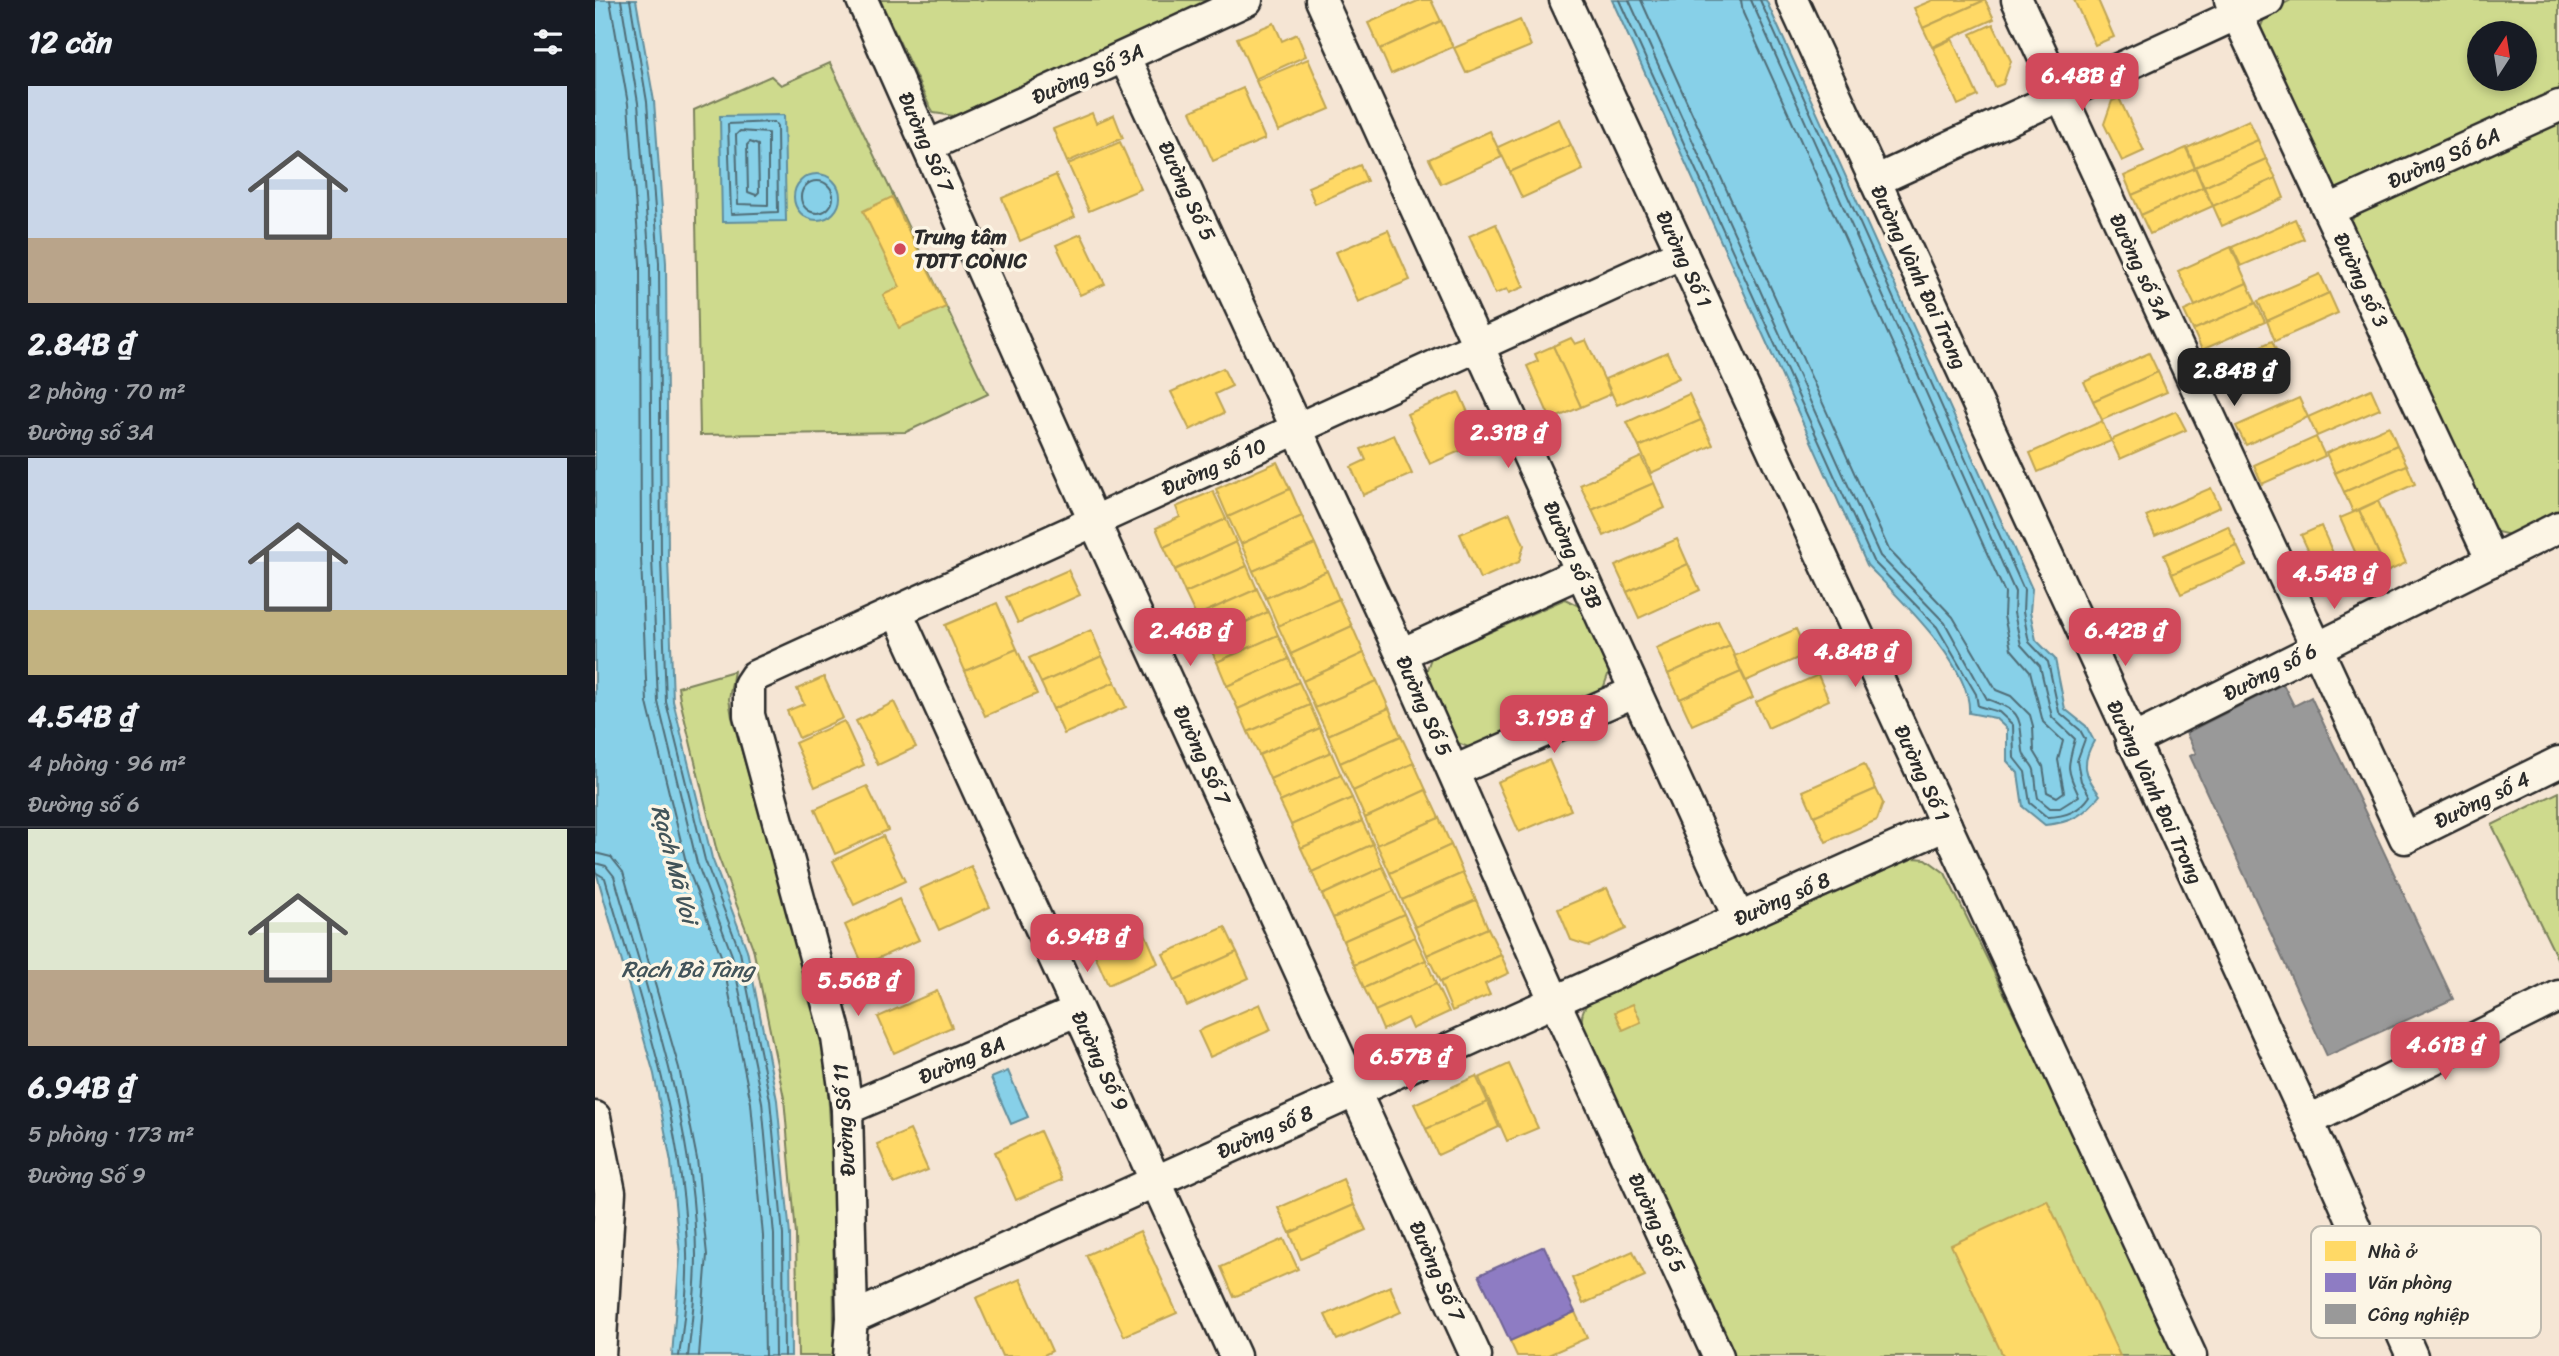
<!DOCTYPE html>
<html lang="vi">
<head>
<meta charset="utf-8">
<style>
	body { margin:0; font-family:Sriracha,sans-serif; background:#20242c; color:#f1f3f6; height:100vh; display:flex; flex-direction:column; font-size:26px; white-space:nowrap }
	* { box-sizing:border-box; margin:0 }
	p { font-size:23px; color:#9ea1a6 }
	.icon { flex:none; width:38px; height:38px; fill:none; stroke:currentColor; stroke-width:2; stroke-linecap:round; stroke-linejoin:round }
	.map { position:relative; flex:1; overflow:hidden }
	.details { display:flex; flex-direction:column; background:#171b24; width:595px }
	.details>* { flex:none }
	.needle { width:46px; rotate:12deg }
	.buttons { position:absolute; left:1872px; top:21px; display:grid; gap:14px }
	.buttons a { display:grid; place-items:center; width:70px; height:70px; border-radius:50%; background:#171b24; box-shadow:0 4px 10px #0003; font-size:35px }
	.price { position:absolute; translate:-50% -60px; padding:0 16px; border-radius:14px; background:#d1495b; color:#fff; font-size:23px; line-height:46px; filter:drop-shadow(0 2px 4px #0008) }
	.price::after { content:''; position:absolute; left:50%; top:42px; width:21px; height:16px; margin-left:-10px; background:inherit; clip-path:polygon(0 0,100% 0,50% 100%) }
	.price.active { background:#222; color:#fff }
	ul { padding:0; list-style:none }
	li { display:grid; align-content:center; gap:14px; height:371px; padding:0 28px }
	li+li { border-top:2px solid #363941 }
	li span { display:grid; place-items:center; height:217px; border-radius:0px; color:#555 }
	li>.icon { margin-inline-start:auto }
	span .icon { width:126px; height:126px; fill:#fffc; stroke-width:1 }
	li b { font-size:30px }
	h2 { display:flex; justify-content:space-between; align-items:center; height:84px; padding:0 28px; font-size:30px }
	main { display:flex; flex:1; min-height:0 }
	.map>svg:first-child { display:block }
	.green { fill:#ceda8d; stroke:#7c825c; stroke-width:2; fill-rule:evenodd }
	.water { fill:#87d0e8; stroke:#628e9c; stroke-width:2 }
	.homes { fill:#ffd966; stroke:#bfa554; stroke-width:2 }
	.offices { fill:#8e7cc3; stroke:#706495; stroke-width:2 }
	.industry { fill:#999; stroke:#787878; stroke-width:2 }
	.lines { fill:none; stroke-linecap:round; stroke-linejoin:round }
	.shore { stroke:#506d77; stroke-width:2 }
	.street-casing { stroke:#2b2b2b; stroke-width:35 }
	.street { stroke:#fcf5e5; stroke-width:30 }
	.poi-dot { fill:#d1495b; stroke:#fcf5e5; stroke-width:2.5 }
	.labels { text-anchor:middle; stroke-width:7; stroke-linejoin:round; paint-order:stroke }
	.street-label { font-size:21px; fill:#2b2b2b; stroke:#fcf5e5 }
	.poi-label { font-size:21px; font-weight:bold; fill:#2b2b2b; stroke:#fcf5e5; text-anchor:start }
	.water-label { font-size:23px; font-style:italic; fill:#42545a; stroke:#fcf5e5 }
	.key { fill:#fcf5e5; stroke:#bdb8ad; stroke-width:2 }
	.key-label { font-size:19px; fill:#2b2b2b }
</style>
</head>
<body>
<main>
<section class="details">
<h2>12 căn<svg class="icon" aria-label="filters" viewBox="0 0 24 24"><path d="M4 7h16M4 17h16"/><circle cx="9" cy="7" r="2"/><circle cx="15" cy="17" r="2"/></svg></h2>
<ul>
<li><span style="background:linear-gradient(#c9d6e8 70%,#b9a48a 0)"><svg class="icon" aria-label="home" viewBox="0 0 24 24"><path d="M3 11l9-7 9 7M6 9v11h12V9"/></svg></span><div><b>2.84B ₫</b><p>2 phòng · 70 m²</p><p>Đường số 3A</p></div></li>
<li><span style="background:linear-gradient(#c9d6e8 70%,#c2b280 0)"><svg class="icon" aria-label="home" viewBox="0 0 24 24"><path d="M3 11l9-7 9 7M6 9v11h12V9"/></svg></span><div><b>4.54B ₫</b><p>4 phòng · 96 m²</p><p>Đường số 6</p></div></li>
<li><span style="background:linear-gradient(#dfe7d0 65%,#b9a48a 0)"><svg class="icon" aria-label="home" viewBox="0 0 24 24"><path d="M3 11l9-7 9 7M6 9v11h12V9"/></svg></span><div><b>6.94B ₫</b><p>5 phòng · 173 m²</p><p>Đường Số 9</p></div></li>
</ul>
</section>
<div class="map">
<svg width="1964" height="1356" viewBox="0 0 1964 1356">
	<rect width="100%" height="100%" fill="#f5e5d4"/>
	<filter id="ink" filterUnits="userSpaceOnUse"><feTurbulence type="fractalNoise" baseFrequency=".0143" numOctaves="2"/><feDisplacementMap in="SourceGraphic" scale="14" xChannelSelector="R" yChannelSelector="G"/><feConvolveMatrix kernelMatrix="1 2 1 2 8 2 1 2 1" color-interpolation-filters="sRGB"/></filter>
	<g filter="url(#ink)">
		<g class="green">
			<polygon points="285,0 618,0 359,116 339,113 333,103"/>
			<path d="M1696,0H1964V94L1747,191L1733,186L1664,31L1671,14ZM1885,33H1930V79H1885Z"/>
			<polygon points="235,63 393,394 311,432 105,435 99,110 176,76 186,85"/>
			<polygon points="1964,115 1964,515 1915,535 1898,531 1755,225 1762,210"/>
			<polygon points="970,599 986,607 1013,663 1014,672 1008,689 883,746 873,747 858,741 830,675 836,658"/>
			<polygon points="139,671 134,699 137,717 230,1040 238,1173 239,1356 203,1356 201,1235 189,1098 158,948 123,856 85,700 83,687"/>
			<polygon points="1964,792 1964,962 1897,825"/>
			<path d="M1319,858L1331,859L1350,873L1587,1356H1136L988,1029C983,1009 993,1001 1009,991Z"/>
		</g>
		<g class="water">
			<polygon points="0,0 41,0 59,101 71,263 73,558 78,701 117,858 152,950 182,1100 195,1235 196,1356 77,1356 85,1255 76,1162 59,1074 0,868"/>
			<path d="M1017,0H1171L1437,589L1435,612L1441,640L1460,659L1470,709L1491,726L1499,741C1486,763 1489,775 1505,795C1490,815 1475,823 1450,825L1428,807L1423,773L1412,761V729L1400,718L1374,713C1378,667 1303,597 1272,565Z"/>
			<polygon points="189,115 191,221 127,222 125,116"/>
			<circle cx="222" cy="197" r="23"/>
			<polygon points="413,1071 433,1117 416,1124 396,1078"/>
		</g>
		<g class="homes">
			<polygon points="825,0 836,0 846,21 785,49 773,23"/>
			<polygon points="1338,0 1390,0 1328,28 1319,8"/>
			<polygon points="1390,0 1399,19 1337,47 1328,28"/>
			<polygon points="1479,0 1503,0 1519,37 1500,45"/>
			<polygon points="925,20 936,46 871,73 859,48"/>
			<polygon points="846,21 858,47 796,74 785,49"/>
			<polygon points="679,23 687,41 702,34 711,56 660,79 642,38"/>
			<polygon points="1398,24 1416,61 1408,84 1400,87 1376,34"/>
			<polygon points="1357,39 1383,96 1363,105 1338,48"/>
			<polygon points="713,59 735,109 683,131 661,81"/>
			<polygon points="648,88 670,139 618,161 596,111"/>
			<polygon points="1524,98 1549,151 1527,161 1509,124 1517,101"/>
			<polygon points="497,113 501,123 519,115 528,138 472,162 458,129"/>
			<polygon points="964,119 976,145 915,172 903,147"/>
			<polygon points="1654,120 1663,140 1600,167 1592,148"/>
			<polygon points="895,131 907,157 846,184 834,159"/>
			<polygon points="1663,140 1671,159 1609,187 1600,167"/>
			<polygon points="525,142 546,189 494,211 473,164"/>
			<polygon points="976,145 988,170 927,198 915,172"/>
			<polygon points="1591,148 1600,168 1537,195 1529,176"/>
			<polygon points="1671,159 1681,178 1618,206 1609,187"/>
			<polygon points="765,165 772,181 720,204 713,187"/>
			<polygon points="1600,168 1608,187 1546,215 1537,195"/>
			<polygon points="461,175 480,217 425,241 407,198"/>
			<polygon points="1681,178 1689,198 1627,226 1618,206"/>
			<polygon points="1608,187 1618,206 1555,234 1546,215"/>
			<polygon points="297,197 351,307 304,328 288,295 305,287 268,211"/>
			<polygon points="1700,219 1709,239 1646,266 1637,247"/>
			<polygon points="901,224 929,287 914,293 912,289 900,294 874,236"/>
			<polygon points="793,230 815,280 763,302 741,252"/>
			<polygon points="486,234 510,284 485,295 461,245"/>
			<polygon points="1636,247 1652,283 1600,306 1583,271"/>
			<polygon points="1725,274 1734,293 1672,321 1663,301"/>
			<polygon points="1652,283 1661,303 1598,330 1589,311"/>
			<polygon points="1734,293 1743,313 1680,341 1672,321"/>
			<polygon points="1661,303 1670,322 1607,350 1598,330"/>
			<polygon points="976,338 980,344 991,340 1016,394 986,407 958,346"/>
			<polygon points="1677,341 1686,360 1624,388 1615,369"/>
			<polygon points="958,346 986,407 956,420 932,366 943,361 940,354"/>
			<polygon points="1072,352 1084,378 1022,405 1010,379"/>
			<polygon points="1554,353 1563,372 1498,401 1489,382"/>
			<polygon points="628,368 637,386 620,394 629,413 595,430 576,392"/>
			<polygon points="1563,372 1572,392 1507,420 1498,401"/>
			<polygon points="1776,389 1785,409 1722,436 1713,417"/>
			<polygon points="864,392 886,442 835,464 812,414"/>
			<polygon points="1094,394 1106,420 1044,447 1032,422"/>
			<polygon points="1704,398 1713,417 1651,445 1641,426"/>
			<polygon points="1581,411 1591,430 1525,459 1516,440"/>
			<polygon points="1106,420 1118,445 1056,473 1044,447"/>
			<polygon points="1507,421 1516,441 1443,472 1435,453"/>
			<polygon points="1794,426 1802,445 1740,473 1731,453"/>
			<polygon points="799,435 817,474 768,495 756,467 771,460 766,449"/>
			<polygon points="1721,437 1730,456 1667,484 1659,465"/>
			<polygon points="1802,445 1812,465 1749,492 1740,473"/>
			<polygon points="1046,457 1059,483 997,510 985,485"/>
			<polygon points="682,462 695,489 633,517 621,489"/>
			<polygon points="1812,465 1820,484 1758,512 1749,492"/>
			<polygon points="1059,483 1070,508 1009,536 997,510"/>
			<polygon points="1616,488 1625,507 1560,536 1551,516"/>
			<polygon points="695,489 707,516 646,544 633,517"/>
			<polygon points="618,491 631,519 569,547 561,528 585,517 581,507"/>
			<polygon points="1783,501 1811,563 1792,572 1764,510"/>
			<polygon points="1764,510 1792,572 1773,581 1745,518"/>
			<polygon points="915,513 929,545 924,562 885,579 865,534"/>
			<polygon points="707,516 720,544 658,571 646,544"/>
			<polygon points="631,519 641,542 580,570 569,547"/>
			<polygon points="1633,526 1642,546 1577,574 1569,555"/>
			<polygon points="1726,526 1754,589 1747,592 1729,584 1706,535"/>
			<polygon points="1082,539 1093,564 1032,592 1020,566"/>
			<polygon points="641,542 652,566 590,593 580,570"/>
			<polygon points="720,544 732,571 671,598 658,571"/>
			<polygon points="1642,546 1651,565 1586,594 1577,574"/>
			<polygon points="1093,564 1105,590 1044,618 1032,592"/>
			<polygon points="652,566 662,589 601,616 590,593"/>
			<polygon points="473,570 485,595 423,623 411,597"/>
			<polygon points="732,571 744,599 683,626 671,598"/>
			<polygon points="662,589 673,612 611,640 601,616"/>
			<polygon points="744,599 757,626 696,654 683,626"/>
			<polygon points="402,603 422,649 370,671 350,625"/>
			<polygon points="673,612 683,635 622,662 611,640"/>
			<polygon points="1123,621 1135,646 1073,674 1061,648"/>
			<polygon points="757,626 769,653 708,681 696,654"/>
			<polygon points="1201,629 1212,654 1151,681 1139,656"/>
			<polygon points="496,630 507,656 446,683 434,658"/>
			<polygon points="683,635 694,659 632,686 622,662"/>
			<polygon points="1135,646 1146,672 1085,699 1073,674"/>
			<polygon points="422,649 442,694 390,716 370,671"/>
			<polygon points="769,653 782,681 720,708 708,681"/>
			<polygon points="507,656 520,682 458,709 446,683"/>
			<polygon points="694,659 704,682 643,709 632,686"/>
			<polygon points="1146,672 1158,698 1097,725 1085,699"/>
			<polygon points="1223,675 1234,700 1173,728 1161,702"/>
			<polygon points="229,677 248,718 204,738 192,711 209,704 202,689"/>
			<polygon points="782,681 794,708 733,735 720,708"/>
			<polygon points="520,682 531,707 469,734 458,709"/>
			<polygon points="704,682 715,705 653,732 643,709"/>
			<polygon points="299,702 321,747 283,765 261,721"/>
			<polygon points="715,705 725,728 664,755 653,732"/>
			<polygon points="794,708 806,736 745,763 733,735"/>
			<polygon points="249,721 269,765 220,787 200,743"/>
			<polygon points="725,728 736,752 675,779 664,755"/>
			<polygon points="806,736 819,763 758,791 745,763"/>
			<polygon points="736,752 746,775 685,802 675,779"/>
			<polygon points="954,760 976,810 924,832 902,782"/>
			<polygon points="819,763 831,790 770,818 758,791"/>
			<polygon points="1269,764 1281,789 1219,816 1208,791"/>
			<polygon points="746,775 757,798 696,825 685,802"/>
			<polygon points="272,786 293,830 240,854 220,809"/>
			<polygon points="1281,789 1288,803 1282,820 1231,842 1219,816"/>
			<polygon points="831,790 844,818 782,845 770,818"/>
			<polygon points="757,798 767,821 706,848 696,825"/>
			<polygon points="844,818 856,845 795,873 782,845"/>
			<polygon points="767,821 778,844 717,872 706,848"/>
			<polygon points="288,836 310,881 259,905 238,861"/>
			<polygon points="778,844 788,867 727,895 717,872"/>
			<polygon points="856,845 868,873 807,900 795,873"/>
			<polygon points="376,866 395,907 344,930 325,889"/>
			<polygon points="788,867 799,891 738,918 727,895"/>
			<polygon points="868,873 881,900 820,927 807,900"/>
			<polygon points="1012,888 1031,929 994,946 976,940 963,909"/>
			<polygon points="799,891 809,914 748,941 738,918"/>
			<polygon points="304,899 324,940 268,965 250,925"/>
			<polygon points="881,900 893,928 832,955 820,927"/>
			<polygon points="809,914 820,937 759,965 748,941"/>
			<polygon points="543,917 563,963 513,985 493,939"/>
			<polygon points="630,927 642,952 580,980 568,954"/>
			<polygon points="893,928 906,955 845,982 832,955"/>
			<polygon points="820,937 831,960 769,988 759,965"/>
			<polygon points="642,952 654,978 592,1006 580,980"/>
			<polygon points="906,955 914,973 890,984 895,995 857,1011 845,982"/>
			<polygon points="831,960 841,984 780,1011 769,988"/>
			<polygon points="841,984 854,1012 817,1029 812,1018 788,1030 780,1011"/>
			<polygon points="342,991 357,1027 299,1053 283,1017"/>
			<polygon points="665,1004 676,1030 615,1057 603,1031"/>
			<polygon points="1038,1004 1046,1022 1028,1030 1020,1012"/>
			<polygon points="914,1064 943,1128 912,1141 884,1078"/>
			<polygon points="881,1076 893,1102 831,1129 819,1104"/>
			<polygon points="893,1102 904,1127 843,1155 831,1129"/>
			<polygon points="315,1130 333,1170 299,1184 282,1144"/>
			<polygon points="445,1131 467,1180 421,1200 400,1152"/>
			<polygon points="748,1179 759,1205 695,1233 683,1208"/>
			<polygon points="1452,1200 1525,1356 1408,1356 1356,1245"/>
			<polygon points="759,1205 771,1230 706,1259 695,1233"/>
			<polygon points="545,1231 582,1313 529,1336 491,1255"/>
			<polygon points="689,1239 703,1269 639,1297 626,1267"/>
			<polygon points="1038,1251 1050,1276 988,1304 977,1278"/>
			<polygon points="425,1279 457,1351 447,1356 407,1356 381,1298"/>
			<polygon points="795,1286 806,1312 742,1340 730,1315"/>
			<polygon points="980,1312 992,1338 951,1356 922,1356 915,1341"/>
		</g>
		<polygon class="offices" points="949,1246 980,1312 915,1341 884,1275"/>
		<polygon class="industry" points="1688,684 1699,706 1716,697 1858,999 1732,1056 1595,756 1601,753 1591,733"/>
		<g class="lines">
			<g class="shore">
				<polyline points="15,0 33,104 45,264 46,558 52,703 92,866 127,958 156,1103 168,1236 170,1356"/>
				<polyline points="26,0 43,103 55,264 57,558 63,702 102,863 137,955 167,1102 179,1235 180,1356"/>
				<polyline points="35,0 52,102 64,263 66,558 71,702 110,860 145,952 175,1100 188,1235 189,1356"/>
				<path d="M1024,0L1278,561L1342,627L1381,694L1383,706L1404,712L1418,725L1419,758L1430,772L1435,803L1452,817C1469,817 1485,811 1495,796L1486,781L1482,761L1490,739L1485,730L1464,712L1453,662L1434,642L1428,612L1429,590L1165,0"/>
				<path d="M1034,0L1285,556L1350,623L1392,699C1429,712 1424,717 1428,751C1429,759 1437,763 1439,770C1441,779 1441,789 1443,798L1455,808H1465L1484,796C1471,769 1472,767 1480,739L1457,717L1445,666L1426,645L1419,613L1420,592L1156,0"/>
				<polyline points="1046,0 1294,550 1358,617 1401,690 1416,696 1435,715 1438,726 1439,751 1448,766 1452,792 1462,797 1469,792 1463,760 1468,741 1448,722 1435,671 1416,649 1409,616 1410,593 1148,13 1146,0"/>
				<polygon points="179,122 182,126 183,212 136,214 133,124"/>
				<polygon points="145,131 173,133 173,205 143,204 141,135"/>
				<polygon points="155,142 163,145 164,192 161,195 153,192 152,145"/>
				<circle cx="222" cy="197" r="16"/>
				<polyline points="0,853 16,857 28,872 84,1068 102,1159 112,1255 104,1356"/>
				<path d="M0,863L11,866L19,876C54,998 100,1126 101,1255C101,1288 97,1323 93,1356"/>
				<path d="M0,872L10,878C45,1000 90,1126 92,1254C93,1288 89,1323 84,1356"/>
			</g>
			<defs>
				<g id="street">
					<polyline points="267,0 499,521 881,1356"/>
					<polyline points="726,0 1144,919"/>
					<polyline points="970,0 1596,1356"/>
					<polyline points="1197,0 1713,1121 1817,1356"/>
					<polyline points="1422,0 1810,838 1964,762"/>
					<polyline points="1635,0 1897,561"/>
					<polyline points="530,58 806,654 959,1000 1123,1356"/>
					<polyline points="333,146 652,0"/>
					<polyline points="1280,181 1673,0"/>
					<polyline points="1734,210 1964,106"/>
					<polyline points="302,612 640,1356"/>
					<polyline points="806,654 986,572"/>
					<polyline points="1536,741 1964,527"/>
					<polyline points="859,771 1039,692"/>
					<polyline points="252,1109 481,1011"/>
					<polyline points="0,1117 15,1192 5,1356"/>
					<polyline points="1713,1121 1964,996"/>
					<polyline points="257,1318 1351,825"/>
					<polyline points="254,1356 257,1318 252,1109 242,1038 154,715 154,685 160,676 1087,253"/>
				</g>
			</defs>
			<use href="#street" class="street-casing"/>
			<use href="#street" class="street"/>
		</g>
	</g>
	<circle class="poi-dot" cx="305" cy="249" r="7"/>
	<g class="labels">
		<g class="street-label">
			<text transform="translate(493 74) rotate(-24)" y="7">Đường Số 3A</text>
			<text transform="translate(331 142) rotate(66)" y="7">Đường Số 7</text>
			<text transform="translate(1849 158) rotate(-24)" y="7">Đường Số 6A</text>
			<text transform="translate(592 191) rotate(65)" y="7">Đường Số 5</text>
			<text transform="translate(1089 259) rotate(65)" y="7">Đường Số 1</text>
			<text transform="translate(1545 267) rotate(65)" y="7">Đường số 3A</text>
			<text transform="translate(1324 277) rotate(65)" y="7">Đường Vành Đai Trong</text>
			<text transform="translate(1766 280) rotate(65)" y="7">Đường số 3</text>
			<text transform="translate(619 467) rotate(-24)" y="7">Đường số 10</text>
			<text transform="translate(978 555) rotate(66)" y="7">Đường số 3B</text>
			<text transform="translate(1675 672) rotate(-27)" y="7">Đường số 6</text>
			<text transform="translate(829 706) rotate(66)" y="7">Đường Số 5</text>
			<text transform="translate(607 755) rotate(65)" y="7">Đường Số 7</text>
			<text transform="translate(1327 773) rotate(65)" y="7">Đường Số 1</text>
			<text transform="translate(1560 792) rotate(65)" y="7">Đường Vành Đai Trong</text>
			<text transform="translate(1887 800) rotate(-26)" y="7">Đường số 4</text>
			<text transform="translate(1187 899) rotate(-24)" y="7">Đường số 8</text>
			<text transform="translate(367 1060) rotate(-23)" y="7">Đường 8A</text>
			<text transform="translate(505 1061) rotate(65)" y="7">Đường Số 9</text>
			<text transform="translate(249 1120) rotate(-94)" y="7">Đường Số 11</text>
			<text transform="translate(670 1132) rotate(-24)" y="7">Đường số 8</text>
			<text transform="translate(1062 1223) rotate(65)" y="7">Đường Số 5</text>
			<text transform="translate(842 1271) rotate(66)" y="7">Đường Số 7</text>
		</g>
		<g class="poi-label">
			<text x="319" y="244">Trung tâm<tspan x="319" dy="24">TDTT CONIC</tspan></text>
		</g>
		<g class="water-label">
			<text transform="translate(80 864) rotate(75)" y="8">Rạch Mã Voi</text>
			<text x="93" y="977">Rạch Bà Tàng</text>
		</g>
	</g>
	<rect x="1716" y="1226" width="230" height="112" rx="10" class="key"/>
	<rect x="1730" y="1241" width="31" height="20" fill="#ffd966"/>
	<rect x="1730" y="1273" width="31" height="19" fill="#8e7cc3"/>
	<rect x="1730" y="1304" width="31" height="20" fill="#999"/>
	<g class="key-label">
		<text x="1773" y="1258">Nhà ở</text>
		<text x="1773" y="1289">Văn phòng</text>
		<text x="1773" y="1321">Công nghiệp</text>
	</g>
</svg>
<div class="buttons">
<a><svg class="needle" viewBox="-14 -14 28 28"><path d="M0-13l5 13h-10z" fill="#e53935"/><path d="M0 13l5-13h-10z" fill="#9ea1a6"/></svg></a>
</div>
<b class="price" style="left:1487px;top:113px">6.48B ₫</b>
<b class="price active" style="left:1639px;top:408px">2.84B ₫</b>
<b class="price" style="left:913px;top:470px">2.31B ₫</b>
<b class="price" style="left:1739px;top:611px">4.54B ₫</b>
<b class="price" style="left:595px;top:668px">2.46B ₫</b>
<b class="price" style="left:1530px;top:668px">6.42B ₫</b>
<b class="price" style="left:1260px;top:689px">4.84B ₫</b>
<b class="price" style="left:959px;top:755px">3.19B ₫</b>
<b class="price" style="left:492px;top:974px">6.94B ₫</b>
<b class="price" style="left:263px;top:1018px">5.56B ₫</b>
<b class="price" style="left:1850px;top:1082px">4.61B ₫</b>
<b class="price" style="left:815px;top:1094px">6.57B ₫</b>
</div>
</main>
</body>
</html>
